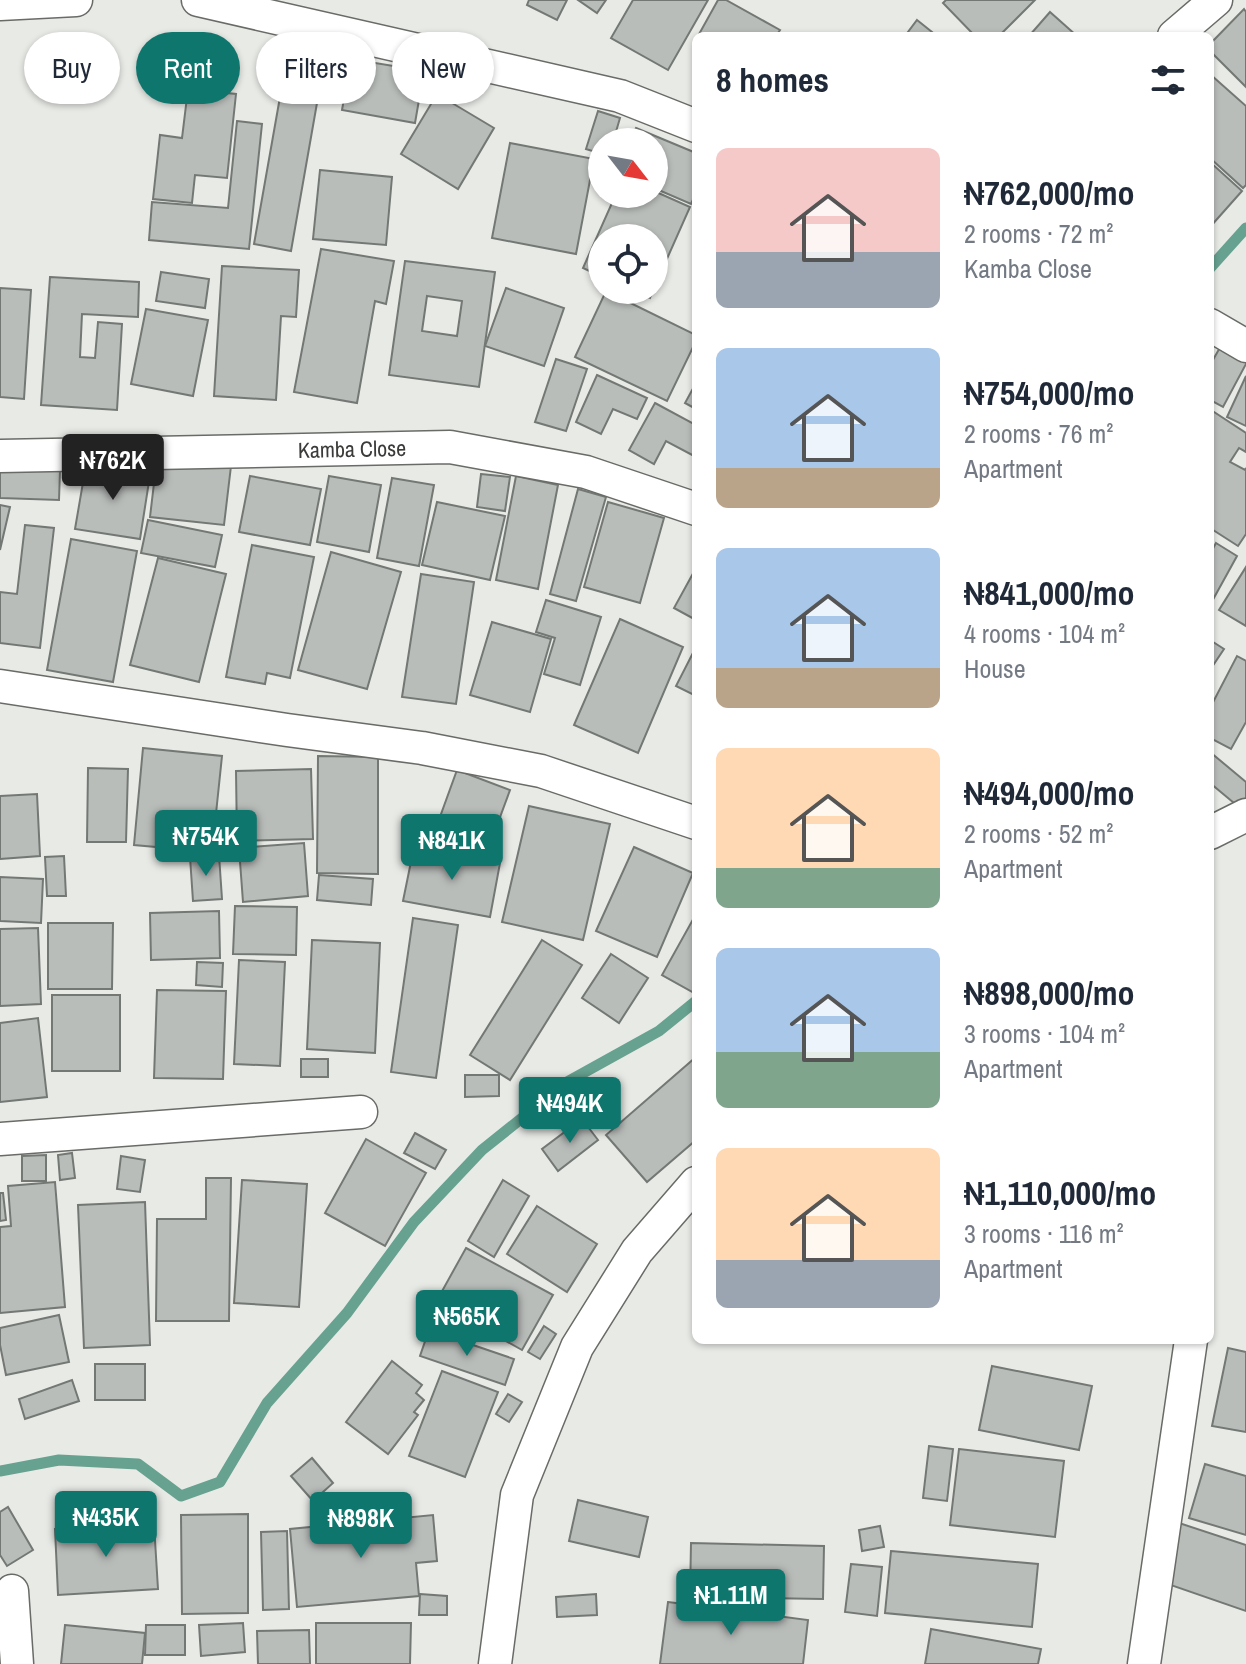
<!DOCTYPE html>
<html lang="en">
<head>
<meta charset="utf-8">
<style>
	body { margin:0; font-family:"Archivo Narrow",sans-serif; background:#f6f6f7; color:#1f2937; height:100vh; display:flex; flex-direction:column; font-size:30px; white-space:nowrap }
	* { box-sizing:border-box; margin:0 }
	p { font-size:26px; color:#747a83 }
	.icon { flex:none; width:44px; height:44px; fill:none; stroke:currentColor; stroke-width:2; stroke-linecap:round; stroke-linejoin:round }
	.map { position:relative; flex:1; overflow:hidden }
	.drawer { position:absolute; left:692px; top:32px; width:522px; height:1312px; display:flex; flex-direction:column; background:#fff; border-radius:12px; box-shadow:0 2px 6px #0004 }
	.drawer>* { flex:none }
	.guide { position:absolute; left:24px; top:32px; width:548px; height:72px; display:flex; gap:16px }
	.needle { width:52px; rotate:121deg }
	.fabs { position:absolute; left:588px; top:128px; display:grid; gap:16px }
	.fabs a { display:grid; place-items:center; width:80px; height:80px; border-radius:50%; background:#fff; box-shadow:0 2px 6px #0004; font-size:40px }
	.price { position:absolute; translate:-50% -68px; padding:0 18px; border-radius:8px; background:#0f766e; color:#fff; font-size:26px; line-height:52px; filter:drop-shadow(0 2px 4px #0008) }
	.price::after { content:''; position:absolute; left:50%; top:48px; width:24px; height:18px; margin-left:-12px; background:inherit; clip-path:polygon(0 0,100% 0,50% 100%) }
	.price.active { background:#222; color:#fff }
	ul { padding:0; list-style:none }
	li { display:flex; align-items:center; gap:24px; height:200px; padding:0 24px }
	li span { display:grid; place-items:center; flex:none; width:224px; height:160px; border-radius:12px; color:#555 }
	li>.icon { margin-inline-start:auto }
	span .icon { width:96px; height:96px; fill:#fffc; stroke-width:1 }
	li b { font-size:34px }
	h2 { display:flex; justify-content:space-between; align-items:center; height:96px; padding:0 24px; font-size:34px }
	.tag { padding:0 28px; border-radius:36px; background:#fff; box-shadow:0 2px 6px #0004; font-size:28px; line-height:72px }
	.tag.active { background:#0f766e; color:#fff }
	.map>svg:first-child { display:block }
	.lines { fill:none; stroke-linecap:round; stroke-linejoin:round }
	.stream { stroke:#67a190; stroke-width:11 }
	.building { fill:#b9bdba; stroke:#747875; stroke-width:2; fill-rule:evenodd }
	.minor-casing { stroke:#696b67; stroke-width:35 }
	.minor { stroke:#fff; stroke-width:32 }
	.labels { text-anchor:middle; stroke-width:8; stroke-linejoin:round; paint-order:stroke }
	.street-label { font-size:22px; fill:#3b3c3a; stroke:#e8eae6 }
</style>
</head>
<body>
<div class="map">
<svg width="1246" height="1664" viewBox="0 0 1246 1664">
	<rect width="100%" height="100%" fill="#e8eae6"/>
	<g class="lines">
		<g class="stream">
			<polyline points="1210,268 1246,228"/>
			<polyline points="0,1471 59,1460 138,1464 181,1496 220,1482 267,1403 347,1313 414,1222 482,1150 567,1082 659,1031 696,1001"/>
		</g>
	</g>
	<g class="building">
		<polygon points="529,0 567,0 557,20 527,5"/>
		<polygon points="578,0 606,0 597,13"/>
		<polygon points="633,0 708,0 668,70 611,38"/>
		<polygon points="718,0 726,0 780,30 776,36 698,36"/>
		<polygon points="946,0 1035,0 999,36 975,36 943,3"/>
		<polygon points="1244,9 1246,12 1246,87 1210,51 1210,44"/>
		<polygon points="1050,12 1077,36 1029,36"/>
		<polygon points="917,20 937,36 905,36"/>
		<polygon points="351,59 424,71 415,123 342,110"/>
		<polygon points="1211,75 1246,106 1246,185 1243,188 1210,158"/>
		<polygon points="188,89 236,94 227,178 195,175 192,203 153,199 160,135 182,138"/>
		<polygon points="437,94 494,128 458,189 401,154"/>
		<polygon points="280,97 317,103 291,251 254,244"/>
		<polygon points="598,111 620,118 613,142 602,142 602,154 586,149"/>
		<polygon points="237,121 262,124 249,249 149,240 152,202 228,208"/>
		<polygon points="636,128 696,153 696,193 691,204 654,188 654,142 630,142"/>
		<polygon points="510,143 594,159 576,254 492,238"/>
		<polygon points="1210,162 1242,191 1210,227"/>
		<polygon points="320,170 392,177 386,245 313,239"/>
		<polygon points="654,191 690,207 654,288 654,238 602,238 602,277 583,268 616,194 654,194"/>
		<polygon points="321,249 394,261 386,304 375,301 357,403 294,392"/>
		<path d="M405,261L495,272L479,387L389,375ZM427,296L462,301L457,336L422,331Z"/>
		<polygon points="222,266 299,270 296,317 281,316 276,400 214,396"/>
		<polygon points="161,272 209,279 205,308 156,301"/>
		<polygon points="50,277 139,282 138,317 82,314 80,357 95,358 98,322 122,324 117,410 41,405"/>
		<polygon points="0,288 31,290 24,399 0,397"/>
		<polygon points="506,288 564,308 544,366 485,346"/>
		<polygon points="632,290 653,290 650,298"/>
		<polygon points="606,291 696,335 696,341 667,401 575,357"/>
		<polygon points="146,309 208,320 193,396 131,384"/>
		<polygon points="1222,344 1246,357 1246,364 1223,407 1210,400 1210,365"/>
		<polygon points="556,359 587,369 566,431 535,422"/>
		<polygon points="597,375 647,398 637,419 613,409 601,434 576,422"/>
		<polygon points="1246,376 1246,426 1227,417"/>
		<polygon points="696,383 696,409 685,403"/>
		<polygon points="655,403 696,425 696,457 666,441 654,464 629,450"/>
		<polygon points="1211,410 1246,433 1246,452 1239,448 1230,462 1245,470 1246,468 1246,534 1238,546 1210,528"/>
		<polygon points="157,458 231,466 224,525 150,517"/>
		<polygon points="86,465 150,475 140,539 75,529"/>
		<polygon points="0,470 60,471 59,500 0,498"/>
		<polygon points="481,474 510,477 505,511 477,507"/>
		<polygon points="250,476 321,489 310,545 239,532"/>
		<polygon points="329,476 381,485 369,552 317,542"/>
		<polygon points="516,476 558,485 538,589 496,580"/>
		<polygon points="392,478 434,485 419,566 377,558"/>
		<polygon points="578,489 606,497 576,601 550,594"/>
		<polygon points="437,502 505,516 490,580 422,565"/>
		<polygon points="608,502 664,518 640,603 584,587"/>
		<polygon points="0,505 10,507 0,550"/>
		<polygon points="148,520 222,535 215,567 141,553"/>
		<polygon points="25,525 54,528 40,648 0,643 0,592 17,594"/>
		<polygon points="71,539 137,551 113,682 47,670"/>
		<polygon points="1216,543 1237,556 1210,605 1210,554"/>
		<polygon points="252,545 314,557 290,678 267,673 265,684 226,677"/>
		<polygon points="331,552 401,572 367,689 298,670"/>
		<polygon points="158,558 226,574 199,682 130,665"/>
		<polygon points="1246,567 1246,626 1219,610"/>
		<polygon points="696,568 696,620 674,608"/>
		<polygon points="421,574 474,582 456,704 402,697"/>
		<polygon points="546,600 601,617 580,685 544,674 555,638 536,632"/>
		<polygon points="620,619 683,647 638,753 574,725"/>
		<polygon points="492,622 551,639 530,712 470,695"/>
		<polygon points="1210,640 1224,649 1210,670"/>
		<polygon points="696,647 696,696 676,686"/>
		<polygon points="1237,656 1246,661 1246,722 1231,749 1210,738 1210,708"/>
		<polygon points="143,748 222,756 212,852 134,845"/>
		<polygon points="1210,752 1246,782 1246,813 1210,783"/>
		<polygon points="318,756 378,757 378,874 317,873"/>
		<polygon points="88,768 128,769 126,842 87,842"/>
		<polygon points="311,769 313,839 237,841 236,771"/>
		<polygon points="457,770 510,790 489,847 436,828"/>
		<polygon points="37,794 40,856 0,859 0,796"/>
		<polygon points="529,806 610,824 583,940 502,922"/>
		<polygon points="304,843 308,896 243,902 239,848"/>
		<polygon points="414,847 500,863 490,917 403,901"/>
		<polygon points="634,847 693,873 657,957 596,931"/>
		<polygon points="219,855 222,899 193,901 190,857"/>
		<polygon points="64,856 66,896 47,896 45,857"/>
		<polygon points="319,875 373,879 371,905 317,900"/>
		<polygon points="0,877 43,879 41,923 0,921"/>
		<polygon points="235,906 297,907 296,955 233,954"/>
		<polygon points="219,911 220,958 151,960 150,913"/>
		<polygon points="696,914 696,994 662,975"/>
		<polygon points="413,918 458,925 436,1078 391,1072"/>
		<polygon points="48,923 113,923 112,989 48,989"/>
		<polygon points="38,928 41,1004 0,1006 0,929"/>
		<polygon points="312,940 380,943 375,1053 307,1049"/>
		<polygon points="542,940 582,965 510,1080 470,1055"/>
		<polygon points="611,954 648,978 619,1023 582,998"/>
		<polygon points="239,960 285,962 280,1066 234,1064"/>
		<polygon points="197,962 223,963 222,987 196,985"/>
		<polygon points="157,990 226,991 223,1079 154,1078"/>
		<rect x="52" y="995" width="68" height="76"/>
		<polygon points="38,1018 47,1097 0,1102 0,1023"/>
		<polygon points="696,1057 696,1140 647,1182 606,1135"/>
		<rect x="301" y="1059" width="27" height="18"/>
		<polygon points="465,1075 499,1075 499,1096 465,1097"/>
		<polygon points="582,1119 598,1140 558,1171 542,1149"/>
		<polygon points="415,1133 446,1150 435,1169 404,1153"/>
		<polygon points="366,1139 426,1173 385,1246 325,1213"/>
		<polygon points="72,1153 75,1178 60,1180 58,1155"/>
		<polygon points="46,1155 46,1181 22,1181 22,1156"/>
		<polygon points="121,1156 145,1160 140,1192 117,1189"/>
		<polygon points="206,1178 231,1178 229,1321 156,1321 157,1219 206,1219"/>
		<polygon points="242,1180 307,1184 299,1307 234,1303"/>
		<polygon points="503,1180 529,1196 494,1257 468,1241"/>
		<polygon points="55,1182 65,1307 0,1313 0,1227 11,1226 8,1186"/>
		<polygon points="0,1193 3,1193 6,1220 0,1221"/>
		<polygon points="145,1202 150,1345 84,1348 78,1205"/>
		<polygon points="537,1206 597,1244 567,1292 507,1254"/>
		<polygon points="466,1248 553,1295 522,1350 436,1302"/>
		<polygon points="59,1315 69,1362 6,1375 0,1345 0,1328"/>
		<polygon points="544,1326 556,1334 540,1359 528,1352"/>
		<polygon points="429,1330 514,1359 505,1385 420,1356"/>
		<polygon points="1228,1348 1246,1352 1246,1432 1212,1426"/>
		<polygon points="392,1361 422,1385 416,1393 424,1400 414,1412 418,1415 388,1454 346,1422"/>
		<rect x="95" y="1364" width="50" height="36"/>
		<polygon points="992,1366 1092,1386 1079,1450 979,1430"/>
		<polygon points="442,1371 498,1392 465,1477 409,1456"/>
		<polygon points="72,1380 79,1401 25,1419 19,1399"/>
		<polygon points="508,1394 522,1402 509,1422 496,1414"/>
		<polygon points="929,1446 953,1449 947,1501 923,1498"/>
		<polygon points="959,1449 1064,1461 1055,1537 950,1525"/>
		<polygon points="312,1458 333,1483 313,1501 291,1476"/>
		<polygon points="1205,1464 1246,1476 1246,1535 1189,1518"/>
		<polygon points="578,1500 648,1517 639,1557 569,1541"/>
		<polygon points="8,1507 33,1550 7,1566 0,1555 0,1512"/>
		<polygon points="248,1514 248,1613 182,1614 181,1515"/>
		<polygon points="433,1515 437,1561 416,1563 419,1596 297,1607 290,1529"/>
		<polygon points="1179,1523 1246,1545 1246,1611 1159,1581"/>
		<polygon points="154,1524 158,1589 58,1595 55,1529"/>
		<polygon points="880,1526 884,1547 862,1551 859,1530"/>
		<polygon points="287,1531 289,1609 263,1610 261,1532"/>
		<polygon points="691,1543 824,1546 823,1599 690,1597"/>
		<polygon points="891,1551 1038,1564 1032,1627 885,1613"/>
		<polygon points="851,1564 882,1567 877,1616 845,1612"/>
		<polygon points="420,1594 447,1596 447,1615 419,1615"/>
		<polygon points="596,1594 597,1615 557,1617 556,1597"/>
		<polygon points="668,1602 808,1620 803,1664 660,1664"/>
		<polygon points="243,1623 245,1652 201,1656 199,1625"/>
		<polygon points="316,1623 411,1623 410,1664 316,1664"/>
		<polygon points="65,1625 145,1633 142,1664 61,1664"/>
		<polygon points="146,1625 185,1625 185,1655 145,1655"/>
		<polygon points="931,1629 1041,1649 1038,1664 925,1664"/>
		<polygon points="309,1630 310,1664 258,1664 257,1631"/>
	</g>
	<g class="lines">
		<defs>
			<g id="minor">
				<polyline points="198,0 620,96 696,126"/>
				<polyline points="0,4 76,0"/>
				<polyline points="1174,36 1216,0"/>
				<polyline points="1210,325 1246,346"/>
				<path id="s1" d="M0,456L450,447L586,472L696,509"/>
				<polyline points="0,686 287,730 422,748 541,771 696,823"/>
				<polyline points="1210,833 1246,815"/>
				<polyline points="0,1139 361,1112"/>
				<polyline points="12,1591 17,1664"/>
				<polyline points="495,1664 517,1495 577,1347 637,1251 696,1183"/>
				<polyline points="1144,1664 1191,1340"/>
			</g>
		</defs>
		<use href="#minor" class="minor-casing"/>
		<use href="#minor" class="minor"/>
	</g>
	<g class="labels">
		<g class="street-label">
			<text dy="8" stroke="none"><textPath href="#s1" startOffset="352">Kamba Close</textPath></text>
		</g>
	</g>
</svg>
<div class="fabs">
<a><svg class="needle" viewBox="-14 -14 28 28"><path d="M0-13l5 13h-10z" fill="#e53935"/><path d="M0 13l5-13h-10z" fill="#747a83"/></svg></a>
<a><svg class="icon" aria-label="locate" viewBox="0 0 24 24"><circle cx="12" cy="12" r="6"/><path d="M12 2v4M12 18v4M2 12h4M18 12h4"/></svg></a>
</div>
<b class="price active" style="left:113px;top:502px">₦762K</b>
<b class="price" style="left:206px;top:878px">₦754K</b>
<b class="price" style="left:452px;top:882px">₦841K</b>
<b class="price" style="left:570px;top:1145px">₦494K</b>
<b class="price" style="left:467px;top:1358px">₦565K</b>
<b class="price" style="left:106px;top:1559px">₦435K</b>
<b class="price" style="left:361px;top:1560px">₦898K</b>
<b class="price" style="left:731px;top:1637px">₦1.11M</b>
<div class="guide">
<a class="tag">Buy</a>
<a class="tag active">Rent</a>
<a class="tag">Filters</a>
<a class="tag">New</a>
</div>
<section class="drawer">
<h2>8 homes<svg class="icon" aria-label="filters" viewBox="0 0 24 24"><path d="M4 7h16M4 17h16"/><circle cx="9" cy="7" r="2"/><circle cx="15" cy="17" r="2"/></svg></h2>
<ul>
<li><span style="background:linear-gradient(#f6c9c9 65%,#9aa5b1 0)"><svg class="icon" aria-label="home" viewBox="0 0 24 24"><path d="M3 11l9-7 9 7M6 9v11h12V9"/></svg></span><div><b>₦762,000/mo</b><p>2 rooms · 72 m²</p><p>Kamba Close</p></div></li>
<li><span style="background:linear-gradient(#a9c7e8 75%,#b9a48a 0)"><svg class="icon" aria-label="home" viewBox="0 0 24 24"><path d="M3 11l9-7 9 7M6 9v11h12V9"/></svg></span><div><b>₦754,000/mo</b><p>2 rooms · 76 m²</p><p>Apartment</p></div></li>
<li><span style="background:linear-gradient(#a9c7e8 75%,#b9a48a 0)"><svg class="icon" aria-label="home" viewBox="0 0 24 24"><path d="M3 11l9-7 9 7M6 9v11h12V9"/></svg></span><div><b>₦841,000/mo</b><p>4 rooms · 104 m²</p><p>House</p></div></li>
<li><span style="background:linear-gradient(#ffd9b3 75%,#7fa58c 0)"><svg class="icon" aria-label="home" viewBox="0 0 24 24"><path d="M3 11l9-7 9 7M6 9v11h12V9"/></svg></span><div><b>₦494,000/mo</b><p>2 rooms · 52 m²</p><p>Apartment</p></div></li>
<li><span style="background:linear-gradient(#a9c7e8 65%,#7fa58c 0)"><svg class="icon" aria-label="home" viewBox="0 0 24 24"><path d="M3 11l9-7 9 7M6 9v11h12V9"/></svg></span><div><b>₦898,000/mo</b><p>3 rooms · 104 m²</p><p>Apartment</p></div></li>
<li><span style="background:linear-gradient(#ffd9b3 70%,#9aa5b1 0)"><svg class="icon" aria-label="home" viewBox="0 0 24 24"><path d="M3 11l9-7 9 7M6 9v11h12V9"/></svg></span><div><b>₦1,110,000/mo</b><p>3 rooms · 116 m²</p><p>Apartment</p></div></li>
</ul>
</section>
</div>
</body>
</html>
